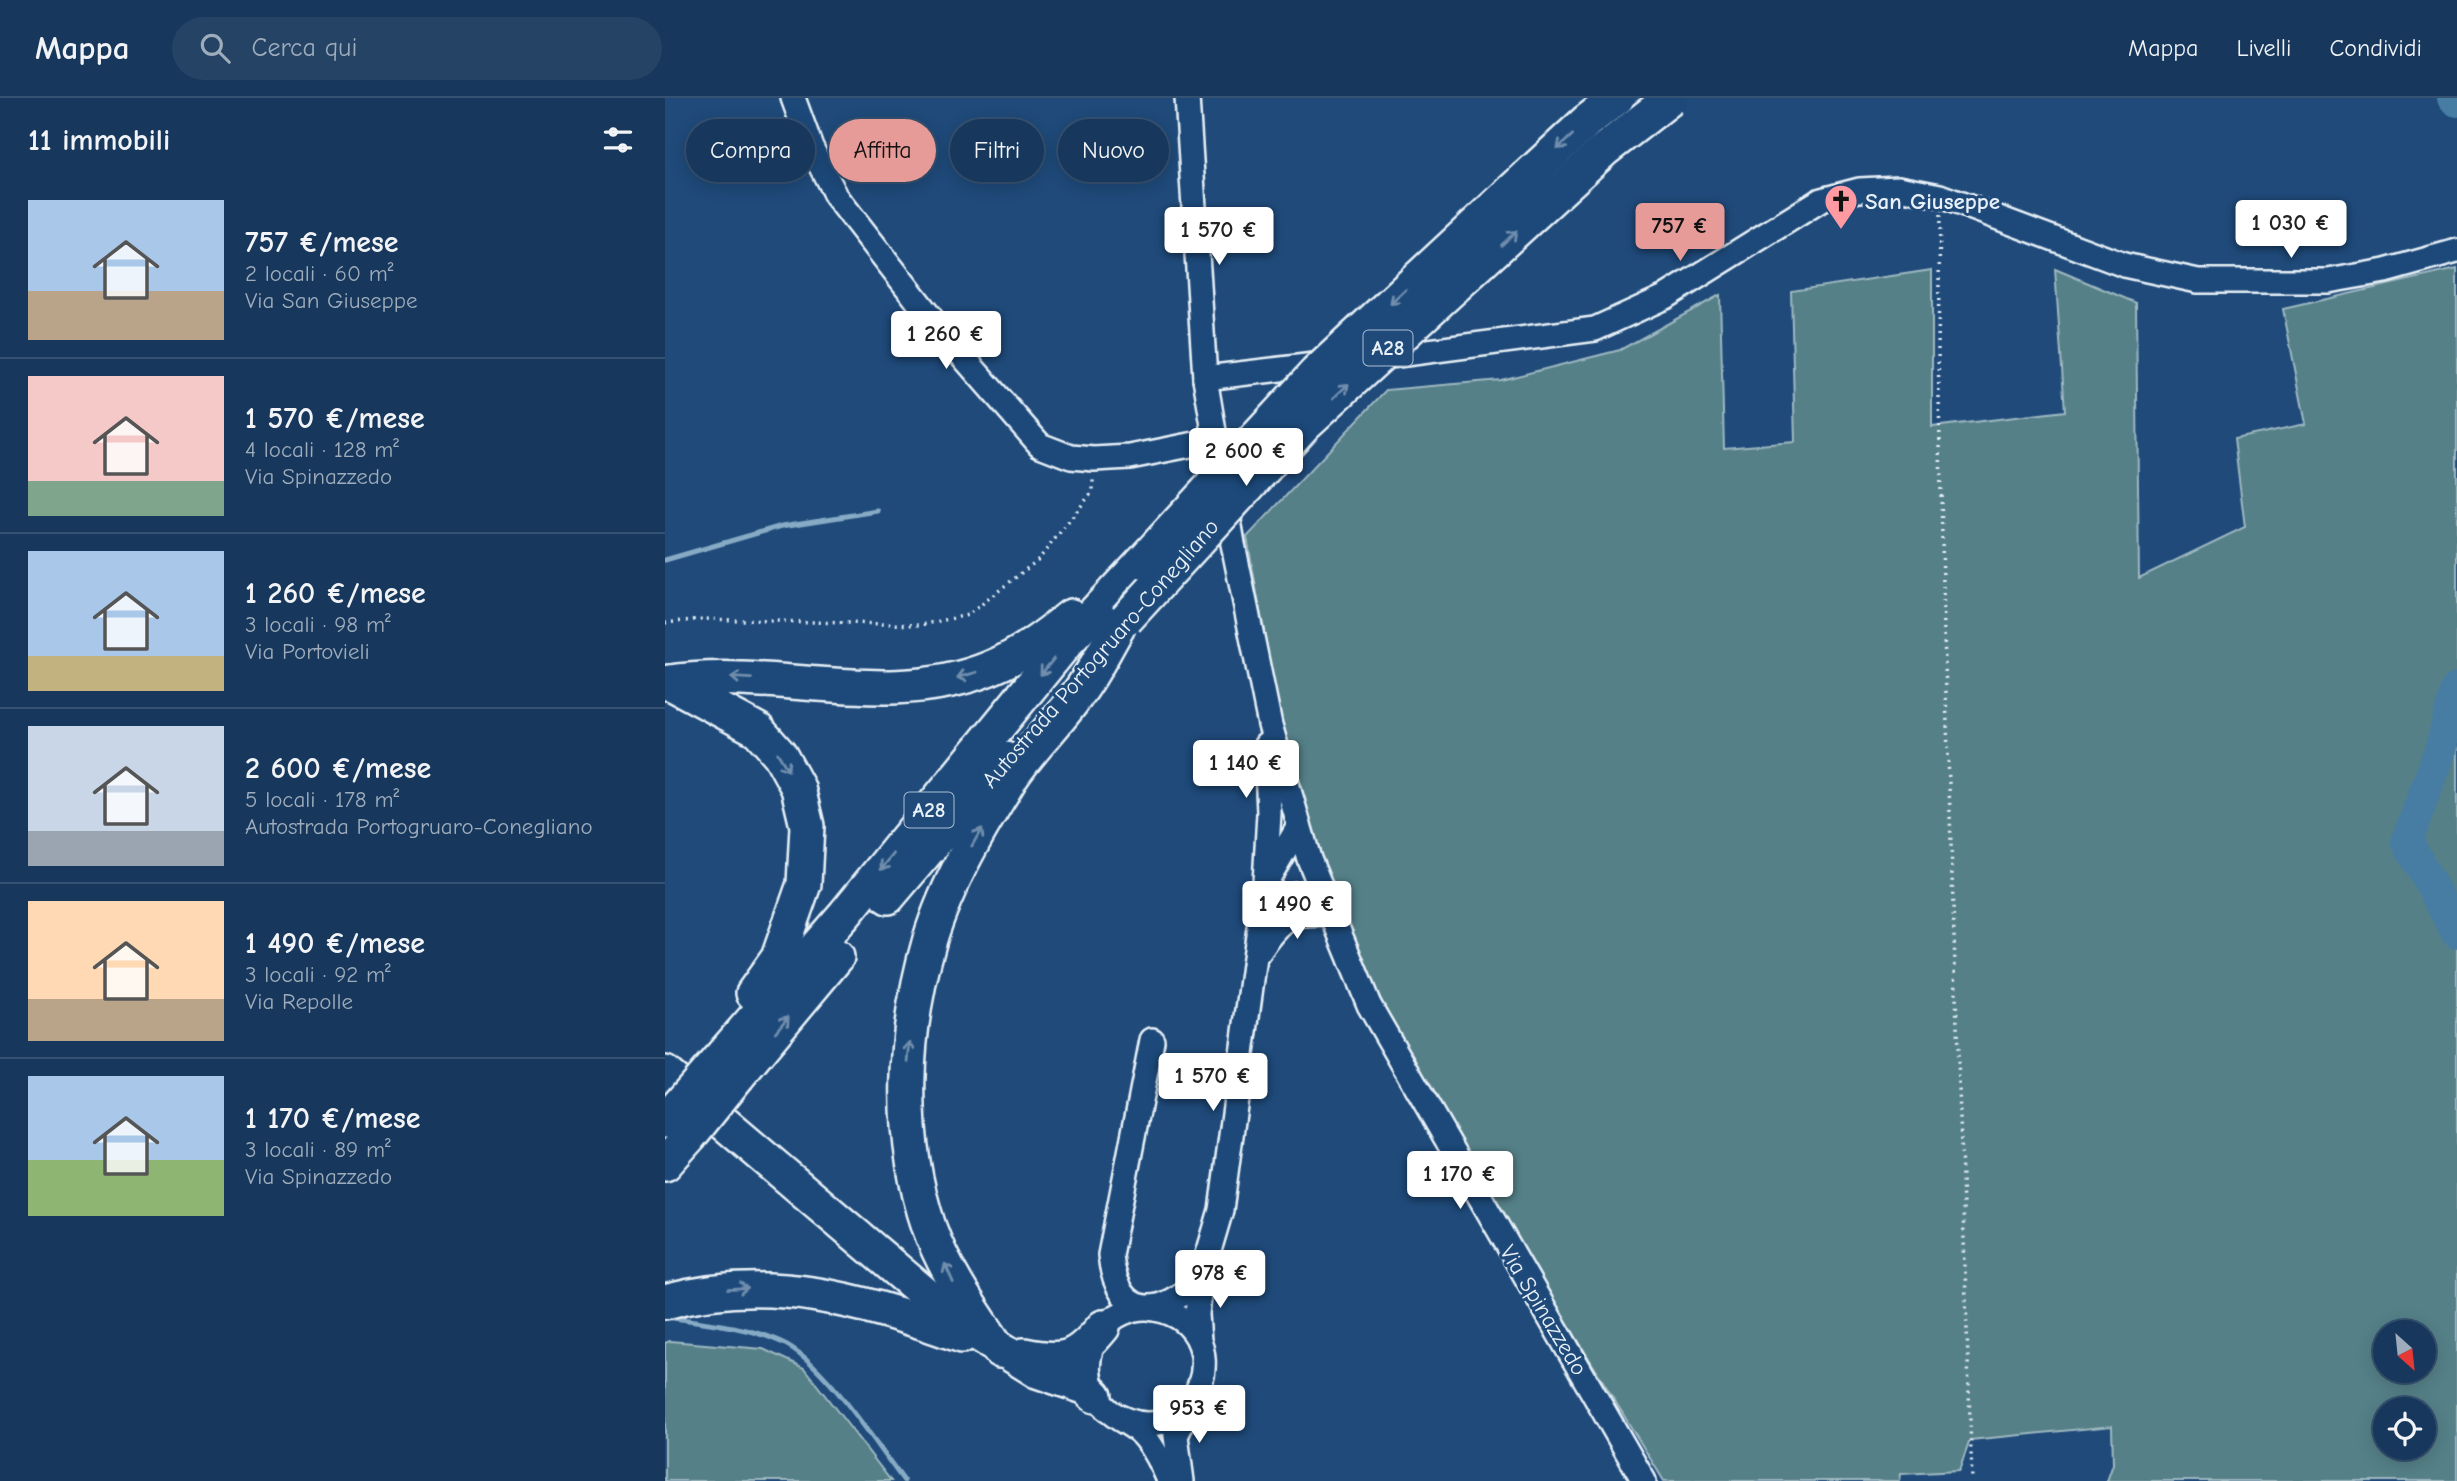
<!DOCTYPE html>
<html lang="it">
<head>
<meta charset="utf-8">
<style>
	body { margin:0; font-family:"Comic Neue",sans-serif; background:#244365; color:#f1f3f6; height:100vh; display:flex; flex-direction:column; font-size:26px; white-space:nowrap }
	* { box-sizing:border-box; margin:0 }
	p { font-size:23px; color:#9eacbb }
	.icon { flex:none; width:38px; height:38px; fill:none; stroke:currentColor; stroke-width:2; stroke-linecap:round; stroke-linejoin:round }
	.map { position:relative; flex:1; overflow:hidden }
	.panel { display:flex; flex-direction:column; background:#17385c; width:665px }
	.panel>* { flex:none }
	.top-card { position:absolute; left:21px; top:21px; width:665px; height:63px; display:flex; gap:14px }
	.needle { width:46px; rotate:153deg }
	.tools { position:absolute; left:1708px; top:1222px; display:grid; gap:14px }
	.tools a { display:grid; place-items:center; width:63px; height:63px; border-radius:50%; background:#17385c; box-shadow:0 4px 18px #0003,0 0 0 2px #365272; font-size:35px }
	.price { position:absolute; translate:-50% -60px; padding:0 16px; border-radius:7px; background:#fff; color:#222; font-size:23px; line-height:46px; filter:drop-shadow(0 2px 4px #0008) }
	.price::after { content:''; position:absolute; left:50%; top:42px; width:21px; height:16px; margin-left:-10px; background:inherit; clip-path:polygon(0 0,100% 0,50% 100%) }
	.price.active { background:#e69b98; color:#111 }
	ul { padding:0; list-style:none }
	li { display:flex; align-items:center; gap:21px; height:175px; padding:0 28px }
	li+li { border-top:2px solid #365272 }
	li span { display:grid; place-items:center; flex:none; width:196px; height:140px; border-radius:0px; color:#555 }
	li>.icon { margin-inline-start:auto }
	span .icon { width:84px; height:84px; fill:#fffc; stroke-width:1 }
	li b { font-size:30px }
	h2 { display:flex; justify-content:space-between; align-items:center; height:84px; padding:0 28px; font-size:30px }
	.pill { padding:0 24px; border-radius:32px; background:#17385c; box-shadow:0 4px 18px #0003,0 0 0 2px #365272; font-size:24px; line-height:63px }
	.pill.active { background:#e69b98; color:#111 }
	header { display:flex; align-items:center; gap:42px; box-sizing:border-box; height:98px; padding:0 35px; background:#17385c; border-bottom:2px solid #365272 }
	header strong { font-size:33px }
	nav { display:flex; gap:38px; margin-inline-start:auto; font-size:24px }
	.search { width:490px; height:63px; background:#244365; display:flex; align-items:center; gap:18px; box-sizing:border-box; padding:0 24px; border-radius:38px; color:#9eacbb; font-size:26px }
	main { display:flex; flex:1; min-height:0 }
	.map>svg:first-child { display:block }
	.green { fill:#558088; stroke:#9eb8c0; stroke-width:2; fill-rule:evenodd }
	.lines { fill:none; stroke-linecap:round; stroke-linejoin:round }
	.stream { stroke:#87abc5; stroke-width:5 }
	.river { stroke:#467da3; stroke-width:32 }
	.minor-casing { stroke:#e8f1f8; stroke-width:28 }
	.highway-casing { stroke:#e8f1f8; stroke-width:38 }
	.path { stroke:#e8f1f8; stroke-width:3.5; stroke-dasharray:2 5; stroke-linecap:butt }
	.minor { stroke:#1f4a7a; stroke-width:23 }
	.highway { stroke:#1f4a7a; stroke-width:33 }
	.highway-bridge-casing { stroke:#e8f1f8; stroke-width:38; stroke-linecap:butt }
	.highway-bridge { stroke:#1f4a7a; stroke-width:33 }
	.oneway { stroke:#6f8dac }
	.labels { text-anchor:middle; stroke-width:6; stroke-linejoin:round; paint-order:stroke }
	.shield { fill:#1f4a7a; stroke:#acbfd2; stroke-width:2 }
	.shield-label { font-size:21px; font-weight:bold; fill:#e8f1f8 }
	.poi-label { font-size:23px; font-weight:bold; fill:#e8f1f8; stroke:#1f4a7a; text-anchor:start }
	.street-label { font-size:23px; fill:#e8f1f8; stroke:#1f4a7a }
</style>
</head>
<body>
<header>
<strong>Mappa</strong>
<div class="search"><svg class="icon" aria-label="search" viewBox="0 0 24 24"><circle cx="10" cy="10" r="6"/><path d="M15 15l6 6"/></svg>Cerca qui</div>
<nav><a>Mappa</a><a>Livelli</a><a>Condividi</a></nav>
</header>
<main>
<section class="panel">
<h2>11 immobili<svg class="icon" aria-label="filters" viewBox="0 0 24 24"><path d="M4 7h16M4 17h16"/><circle cx="9" cy="7" r="2"/><circle cx="15" cy="17" r="2"/></svg></h2>
<ul>
<li><span style="background:linear-gradient(#a9c7e8 65%,#b9a48a 0)"><svg class="icon" aria-label="home" viewBox="0 0 24 24"><path d="M3 11l9-7 9 7M6 9v11h12V9"/></svg></span><div><b>757 €/mese</b><p>2 locali · 60 m²</p><p>Via San Giuseppe</p></div></li>
<li><span style="background:linear-gradient(#f6c9c9 75%,#7fa58c 0)"><svg class="icon" aria-label="home" viewBox="0 0 24 24"><path d="M3 11l9-7 9 7M6 9v11h12V9"/></svg></span><div><b>1 570 €/mese</b><p>4 locali · 128 m²</p><p>Via Spinazzedo</p></div></li>
<li><span style="background:linear-gradient(#a9c7e8 75%,#c2b280 0)"><svg class="icon" aria-label="home" viewBox="0 0 24 24"><path d="M3 11l9-7 9 7M6 9v11h12V9"/></svg></span><div><b>1 260 €/mese</b><p>3 locali · 98 m²</p><p>Via Portovieli</p></div></li>
<li><span style="background:linear-gradient(#c9d6e8 75%,#9aa5b1 0)"><svg class="icon" aria-label="home" viewBox="0 0 24 24"><path d="M3 11l9-7 9 7M6 9v11h12V9"/></svg></span><div><b>2 600 €/mese</b><p>5 locali · 178 m²</p><p>Autostrada Portogruaro-Conegliano</p></div></li>
<li><span style="background:linear-gradient(#ffd9b3 70%,#b9a48a 0)"><svg class="icon" aria-label="home" viewBox="0 0 24 24"><path d="M3 11l9-7 9 7M6 9v11h12V9"/></svg></span><div><b>1 490 €/mese</b><p>3 locali · 92 m²</p><p>Via Repolle</p></div></li>
<li><span style="background:linear-gradient(#a9c7e8 60%,#8fb573 0)"><svg class="icon" aria-label="home" viewBox="0 0 24 24"><path d="M3 11l9-7 9 7M6 9v11h12V9"/></svg></span><div><b>1 170 €/mese</b><p>3 locali · 89 m²</p><p>Via Spinazzedo</p></div></li>
</ul>
</section>
<div class="map">
<svg width="1792" height="1383" viewBox="0 0 1792 1383">
	<rect width="100%" height="100%" fill="#1f4a7a"/>
	<filter id="ink" filterUnits="userSpaceOnUse"><feTurbulence type="fractalNoise" baseFrequency=".0143" numOctaves="2"/><feDisplacementMap in="SourceGraphic" scale="14" xChannelSelector="R" yChannelSelector="G"/><feConvolveMatrix kernelMatrix="1 2 1 2 8 2 1 2 1" color-interpolation-filters="sRGB"/></filter>
	<g filter="url(#ink)">
		<g class="green">
			<path d="M1390,171L1471,205L1474,480L1580,429L1569,341L1641,326L1618,211L1792,171V1383H1442L1448,1366L1447,1328L1305,1342L1294,1373L1236,1376L1235,1383H999L778,1022L669,811L614,620L582,439L721,292L836,282L955,252L1055,197L1059,350L1130,344L1126,193L1267,172V329L1400,313ZM1720,1234H1759V1272H1720ZM1720,1311H1759V1349H1720Z"/>
			<polygon points="5,1243 98,1251 139,1270 226,1383 0,1383 0,1245"/>
		</g>
		<g class="lines">
			<g class="stream">
				<polyline points="0,462 117,428 213,413"/>
				<path d="M2,1219C40,1225 81,1228 116,1244C158,1262 210,1345 239,1383"/>
			</g>
			<g class="river">
				<polyline points="1788,0 1792,3"/>
				<polyline points="1792,591 1776,649 1742,743 1792,835"/>
			</g>
			<defs>
				<g id="minor">
					<polyline points="128,0 146,49 171,98 280,238 375,347 406,359 429,361 465,359 550,342"/>
					<polyline points="522,0 540,280 568,446 605,627 644,761 704,907 979,1383"/>
					<polyline points="710,260 930,231 1000,199 1156,102 1194,92 1234,90 1275,98 1459,167 1533,183 1663,183 1720,173 1792,153"/>
					<polyline points="540,280 666,265"/>
					<polyline points="602,782 634,728"/>
					<polyline points="597,808 631,796 656,794"/>
					<path d="M594,854C617,820 625,814 665,817"/>
					<path d="M487,942L445,1157C452,1223 495,1221 536,1180"/>
					<polyline points="534,1243 532,1216 536,1180 556,1112 600,785 604,715 601,647"/>
					<path d="M442,1312C534,1372 583,1220 483,1210C466,1209 447,1218 437,1231C417,1256 419,1291 443,1312C453,1322 468,1327 478,1337C488,1348 499,1369 504,1383"/>
					<polyline points="517,1383 511,1338 524,1309"/>
				</g>
				<g id="highway">
					<polyline points="4,584 93,632 115,657 133,690 142,728 139,786 113,860 88,895"/>
					<path d="M0,585C107,567 221,613 325,570C355,558 381,538 406,518"/>
					<polyline points="223,799 340,661"/>
					<polyline points="53,962 180,816 401,545 477,464"/>
					<polyline points="0,975 292,1223 372,1273 422,1290 430,1298"/>
					<polyline points="73,978 172,859"/>
					<polyline points="0,1066 24,1039"/>
					<path d="M0,1204C104,1175 199,1202 297,1238"/>
					<path d="M335,1253C308,1213 280,1174 264,1129C233,1037 238,933 265,841C282,785 315,730 346,680C365,651 392,626 412,597C428,576 440,551 453,529"/>
					<path d="M359,1257C399,1265 411,1262 438,1229"/>
				</g>
			</defs>
			<use href="#minor" class="minor-casing"/>
			<use href="#highway" class="highway-casing"/>
			<g class="path">
				<polyline points="1275,117 1273,252 1279,534 1307,1383"/>
				<polyline points="0,525 38,521 256,527 303,517 374,461 428,393 428,380"/>
			</g>
			<use href="#minor" class="minor"/>
			<use href="#highway" class="highway"/>
			<defs>
				<g id="highway-bridge">
					<polyline points="477,464 651,275 922,23 952,0"/>
					<polyline points="461,521 640,326 939,52 1006,0"/>
					<polyline points="0,1023 53,962"/>
					<polyline points="24,1039 73,978"/>
				</g>
			</defs>
			<use href="#highway-bridge" class="highway-bridge-casing"/>
			<use href="#highway-bridge" class="highway-bridge"/>
		</g>
		<defs><path id="oneway-shaft" d="M-6 0H5M1.5-3L5.5 0L1.5 3" fill="none" stroke-width="1.6" stroke-linecap="round" stroke-linejoin="round" transform="scale(1.75)"/></defs>
		<g class="oneway">
			<use href="#oneway-shaft" transform="translate(900 44) rotate(137)"/>
			<use href="#oneway-shaft" transform="translate(844 140) rotate(-43)"/>
			<use href="#oneway-shaft" transform="translate(733 199) rotate(137)"/>
			<use href="#oneway-shaft" transform="translate(676 293) rotate(-43)"/>
			<use href="#oneway-shaft" transform="translate(382 569) rotate(129)"/>
			<use href="#oneway-shaft" transform="translate(302 577) rotate(164)"/>
			<use href="#oneway-shaft" transform="translate(76 580) rotate(-177)"/>
			<use href="#oneway-shaft" transform="translate(118 664) rotate(59)"/>
			<use href="#oneway-shaft" transform="translate(312 739) rotate(-60)"/>
			<use href="#oneway-shaft" transform="translate(222 764) rotate(129)"/>
			<use href="#oneway-shaft" transform="translate(117 926) rotate(-50)"/>
			<use href="#oneway-shaft" transform="translate(244 954) rotate(-85)"/>
			<use href="#oneway-shaft" transform="translate(284 1175) rotate(-114)"/>
			<use href="#oneway-shaft" transform="translate(73 1191) rotate(-3)"/>
		</g>
	</g>
	<defs>
		<symbol id="church-pin" viewBox="-11 -11 22 30"><path d="M0 17L-7.5 6A9.5 9.5 0 1 1 7.5 6Z" fill="#ff9aa2" stroke="#1f4a7a"/><path d="M-1.2-6h2.4v3.5h3.3v2.4h-3.3V6h-2.4V-.1h-3.3v-2.4h3.3Z" fill="#111"/></symbol>
	</defs>
	<g fill-rule="evenodd">
		<use href="#church-pin" x="1157" y="84" width="38" height="52"/>
	</g>
	<g class="labels">
		<g class="shield">
			<rect x="698.5" y="232.5" width="49" height="35" rx="5"/>
			<rect x="239.5" y="694.5" width="49" height="35" rx="5"/>
		</g>
		<g class="shield-label">
			<text x="723" y="257">A28</text>
			<text x="264" y="719">A28</text>
		</g>
		<g class="poi-label">
			<text x="1200" y="111">San Giuseppe</text>
		</g>
		<g class="street-label">
			<text transform="translate(435 555) rotate(-49)" y="8">Autostrada Portogruaro-Conegliano</text>
			<text transform="translate(879 1212) rotate(59)" y="8">Via Spinazzedo</text>
		</g>
	</g>
</svg>
<div class="tools">
<a><svg class="needle" viewBox="-14 -14 28 28"><path d="M0-13l5 13h-10z" fill="#e53935"/><path d="M0 13l5-13h-10z" fill="#9eacbb"/></svg></a>
<a><svg class="icon" aria-label="locate" viewBox="0 0 24 24"><circle cx="12" cy="12" r="6"/><path d="M12 2v4M12 18v4M2 12h4M18 12h4"/></svg></a>
</div>
<b class="price" style="left:1626px;top:162px">1 030 €</b>
<b class="price active" style="left:1015px;top:165px">757 €</b>
<b class="price" style="left:554px;top:169px">1 570 €</b>
<b class="price" style="left:281px;top:273px">1 260 €</b>
<b class="price" style="left:581px;top:390px">2 600 €</b>
<b class="price" style="left:581px;top:702px">1 140 €</b>
<b class="price" style="left:632px;top:843px">1 490 €</b>
<b class="price" style="left:548px;top:1015px">1 570 €</b>
<b class="price" style="left:795px;top:1113px">1 170 €</b>
<b class="price" style="left:555px;top:1212px">978 €</b>
<b class="price" style="left:534px;top:1347px">953 €</b>
<div class="top-card">
<a class="pill">Compra</a>
<a class="pill active">Affitta</a>
<a class="pill">Filtri</a>
<a class="pill">Nuovo</a>
</div>
</div>
</main>
</body>
</html>
